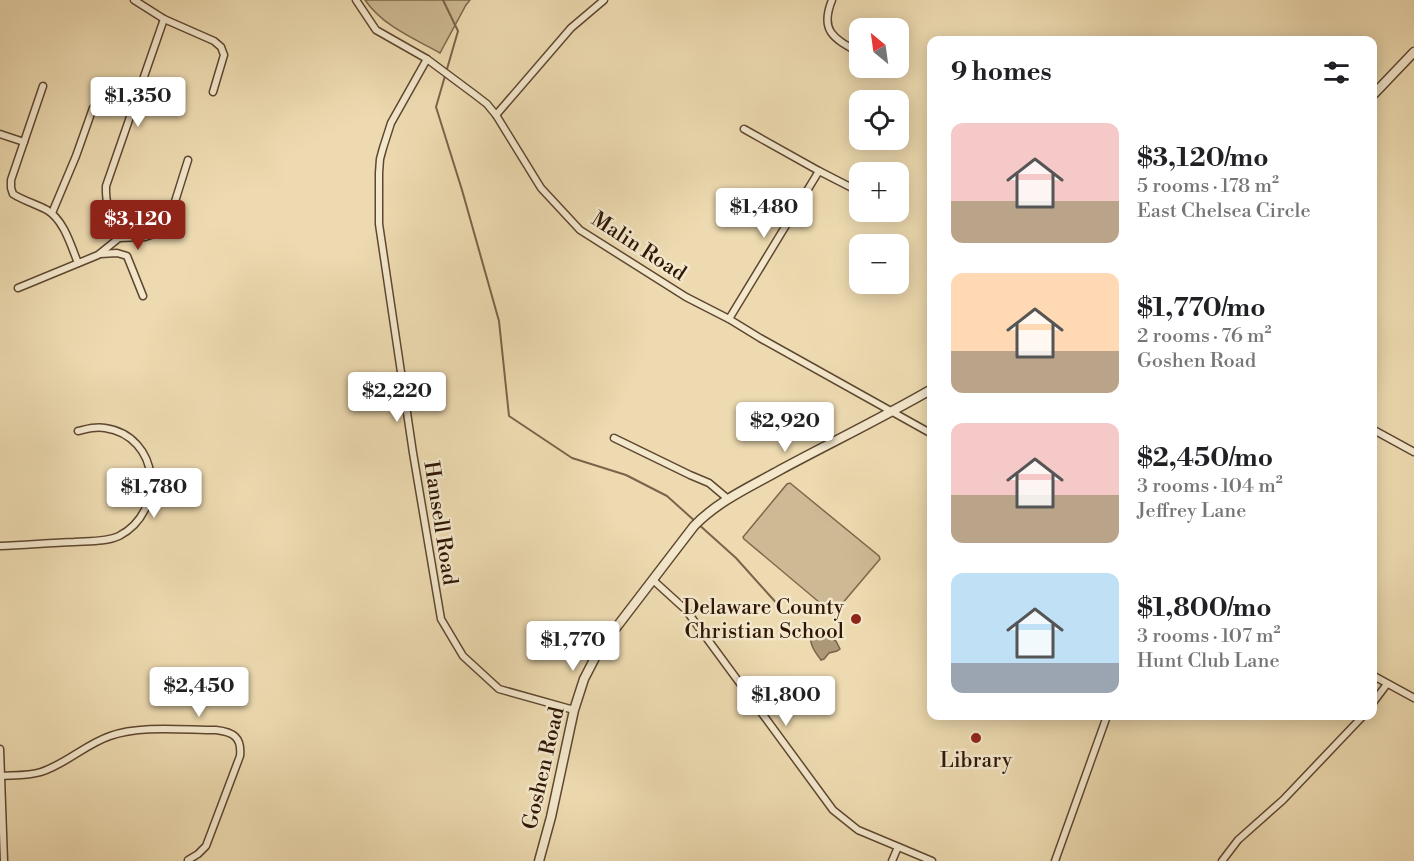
<!DOCTYPE html>
<html lang="en">
<head>
<meta charset="utf-8">
<style>
	body { margin:0; font-family:"Libre Bodoni",serif; background:#f2f2f2; color:#202124; height:100vh; display:flex; flex-direction:column; font-size:22px; white-space:nowrap }
	* { box-sizing:border-box; margin:0 }
	p { font-size:20px; color:#757577 }
	.icon { flex:none; width:33px; height:33px; fill:none; stroke:currentColor; stroke-width:2; stroke-linecap:round; stroke-linejoin:round }
	.map { position:relative; flex:1; overflow:hidden }
	.sheet { position:absolute; left:927px; top:36px; width:450px; height:684px; display:flex; flex-direction:column; background:#fff; border-radius:12px; box-shadow:0 3px 15px #0003 }
	.sheet>* { flex:none }
	.needle { width:39px; rotate:331deg }
	.buttons { position:absolute; left:849px; top:18px; display:grid; gap:12px }
	.buttons a { display:grid; place-items:center; width:60px; height:60px; border-radius:12px; background:#fff; box-shadow:0 3px 15px #0003; font-size:30px }
	.price { position:absolute; translate:-50% -51px; padding:0 14px; border-radius:6px; background:#fff; color:#222; font-size:20px; line-height:39px; filter:drop-shadow(0 2px 3px #0008) }
	.price::after { content:''; position:absolute; left:50%; top:36px; width:18px; height:14px; margin-left:-9px; background:inherit; clip-path:polygon(0 0,100% 0,50% 100%) }
	.price.selected { background:#8f2418; color:#fff }
	ul { padding:0; list-style:none }
	li { display:flex; align-items:center; gap:18px; height:150px; padding:0 24px }
	li span { display:grid; place-items:center; flex:none; width:168px; height:120px; border-radius:12px; color:#555 }
	li>.icon { margin-inline-start:auto }
	span .icon { width:72px; height:72px; fill:#fffc; stroke-width:1 }
	li b { font-size:26px }
	h2 { display:flex; justify-content:space-between; align-items:center; height:72px; padding:0 24px; font-size:26px }
	.map>svg:first-child { display:block }
	.green { fill:#cdb993; stroke:#7e684c; stroke-width:1.5 }
	.water { fill:#ac9776; stroke:#7a6349; stroke-width:1.5 }
	.lines { fill:none; stroke-linecap:round; stroke-linejoin:round }
	.stream { stroke:#7a6349; stroke-width:2 }
	.minor-casing { stroke:#5e4730; stroke-width:9 }
	.tertiary-casing { stroke:#5e4730; stroke-width:11 }
	.minor { stroke:#f3e7cc; stroke-width:6 }
	.tertiary { stroke:#f3e7cc; stroke-width:8 }
	.poi-dot { fill:#8f2418; stroke:#f3e7cc; stroke-width:2 }
	.labels { text-anchor:middle; stroke-width:5; stroke-linejoin:round; paint-order:stroke }
	.street-label { font-size:21px; fill:#2f1606; stroke:#f3e7cc }
	.poi-label { font-size:21px; fill:#2f1606; stroke:#f3e7cc; text-anchor:end }
</style>
</head>
<body>
<div class="map">
<svg width="1414" height="861" viewBox="0 0 1414 861">
	<rect width="100%" height="100%" fill="#eddab0"/>
	<filter id="stains"><feTurbulence type="fractalNoise" baseFrequency=".00333" numOctaves="4"/><feColorMatrix values="0 0 0 0 .2 0 0 0 0 .09 0 0 0 0 .02 0 0 0 .5 -.17"/></filter>
	<radialGradient id="worn" r=".72"><stop offset=".6" stop-color="#630" stop-opacity="0"/><stop offset="1" stop-color="#630" stop-opacity=".3"/></radialGradient>
	<g class="green">
		<path d="M365,0H470L466,5L440,53C413,38 383,26 365,0Z"/>
		<polygon points="790,483 879,556 880,559 835,612 832,613 744,539 743,537 787,484"/>
	</g>
	<path class="water" d="M816,628L836,641L840,649L837,651L829,653L824,659L821,660C814,651 808,642 811,631Z"/>
	<g class="lines">
		<polyline class="stream" points="443,0 458,31 436,107 462,190 499,321 509,416 572,458 626,475 667,496 736,558 780,607"/>
		<defs>
			<g id="minor">
				<polyline points="134,0 164,19 214,41 221,47 224,55 213,92"/>
				<polyline points="356,0 376,30 427,59 474,94 487,104 496,115 541,188 580,230 686,297 729,319 760,338 932,434"/>
				<path d="M832,0C819,32 835,39 860,53"/>
				<polyline points="427,59 391,123 383,148 380,159 379,173 379,224 413,453 441,619 463,656 499,689 574,710"/>
				<path d="M43,86L11,180V188L13,194C24,201 36,204 47,210C64,220 71,246 78,263"/>
				<polyline points="496,115 571,28 604,0"/>
				<polyline points="744,129 819,171 860,192"/>
				<polyline points="0,134 24,142"/>
				<polyline points="52,213 76,156 93,108"/>
				<path d="M119,238C112,221 105,205 106,186L164,19"/>
				<polyline points="100,254 117,253 127,256 143,296"/>
				<polyline points="18,288 98,255 119,238 145,237 157,233 167,227 188,160"/>
				<polyline points="729,319 819,171"/>
				<polyline points="1372,429 1414,452"/>
				<polyline points="614,438 690,475 709,483 728,499"/>
				<path d="M0,546C25,545 49,543 74,542C89,541 106,542 119,536C167,511 160,436 105,428C95,426 87,429 78,431"/>
				<polyline points="653,580 686,610 833,810 858,830 932,861"/>
				<polyline points="1372,675 1414,698"/>
				<polyline points="1372,704 1387,684"/>
				<polyline points="0,749 4,861"/>
				<path d="M0,776C13,775 28,776 41,772C66,764 86,744 110,736C140,725 184,730 216,730C233,732 242,737 240,756L206,846L198,854L188,860"/>
				<polyline points="892,861 898,847"/>
				<polyline points="1055,861 1107,716"/>
				<polyline points="1222,861 1238,840 1283,800 1363,716"/>
			</g>
			<g id="tertiary">
				<polyline points="1372,96 1414,52"/>
				<path d="M539,861L551,817L574,710L584,679L599,650L694,526C718,501 750,487 780,470C830,443 882,418 932,389"/>
			</g>
		</defs>
		<use href="#minor" class="minor-casing"/>
		<use href="#tertiary" class="tertiary-casing"/>
		<use href="#minor" class="minor"/>
		<use href="#tertiary" class="tertiary"/>
	</g>
	<g class="poi-dot">
		<circle cx="856" cy="619" r="6"/>
		<circle cx="976" cy="738" r="6"/>
	</g>
	<g class="labels">
		<g class="street-label">
			<text transform="translate(639 246) rotate(33)" y="7">Malin Road</text>
			<text transform="translate(441 523) rotate(81)" y="7">Hansell Road</text>
			<text transform="translate(543 768) rotate(-77)" y="7">Goshen Road</text>
		</g>
		<g class="poi-label">
			<text x="844" y="614">Delaware County<tspan x="844" dy="24">Christian School</tspan></text>
			<text x="976" y="767" text-anchor="middle">Library</text>
		</g>
	</g>
	<rect width="100%" height="100%" filter="url(#stains)"/>
	<rect width="100%" height="100%" fill="url(#worn)"/>
</svg>
<div class="buttons">
<a><svg class="needle" viewBox="-14 -14 28 28"><path d="M0-13l5 13h-10z" fill="#e53935"/><path d="M0 13l5-13h-10z" fill="#757577"/></svg></a>
<a><svg class="icon" aria-label="locate" viewBox="0 0 24 24"><circle cx="12" cy="12" r="6"/><path d="M12 2v4M12 18v4M2 12h4M18 12h4"/></svg></a>
<a>+</a>
<a>−</a>
</div>
<b class="price" style="left:138px;top:128px">$1,350</b>
<b class="price" style="left:764px;top:239px">$1,480</b>
<b class="price selected" style="left:138px;top:251px">$3,120</b>
<b class="price" style="left:397px;top:423px">$2,220</b>
<b class="price" style="left:785px;top:453px">$2,920</b>
<b class="price" style="left:154px;top:519px">$1,780</b>
<b class="price" style="left:573px;top:672px">$1,770</b>
<b class="price" style="left:199px;top:718px">$2,450</b>
<b class="price" style="left:786px;top:727px">$1,800</b>
<section class="sheet">
<h2>9 homes<svg class="icon" aria-label="filters" viewBox="0 0 24 24"><path d="M4 7h16M4 17h16"/><circle cx="9" cy="7" r="2"/><circle cx="15" cy="17" r="2"/></svg></h2>
<ul>
<li><span style="background:linear-gradient(#f6c9c9 65%,#b9a48a 0)"><svg class="icon" aria-label="home" viewBox="0 0 24 24"><path d="M3 11l9-7 9 7M6 9v11h12V9"/></svg></span><div><b>$3,120/mo</b><p>5 rooms · 178 m²</p><p>East Chelsea Circle</p></div></li>
<li><span style="background:linear-gradient(#ffd9b3 65%,#b9a48a 0)"><svg class="icon" aria-label="home" viewBox="0 0 24 24"><path d="M3 11l9-7 9 7M6 9v11h12V9"/></svg></span><div><b>$1,770/mo</b><p>2 rooms · 76 m²</p><p>Goshen Road</p></div></li>
<li><span style="background:linear-gradient(#f6c9c9 60%,#b9a48a 0)"><svg class="icon" aria-label="home" viewBox="0 0 24 24"><path d="M3 11l9-7 9 7M6 9v11h12V9"/></svg></span><div><b>$2,450/mo</b><p>3 rooms · 104 m²</p><p>Jeffrey Lane</p></div></li>
<li><span style="background:linear-gradient(#bfe0f5 75%,#9aa5b1 0)"><svg class="icon" aria-label="home" viewBox="0 0 24 24"><path d="M3 11l9-7 9 7M6 9v11h12V9"/></svg></span><div><b>$1,800/mo</b><p>3 rooms · 107 m²</p><p>Hunt Club Lane</p></div></li>
</ul>
</section>
</div>
</body>
</html>
